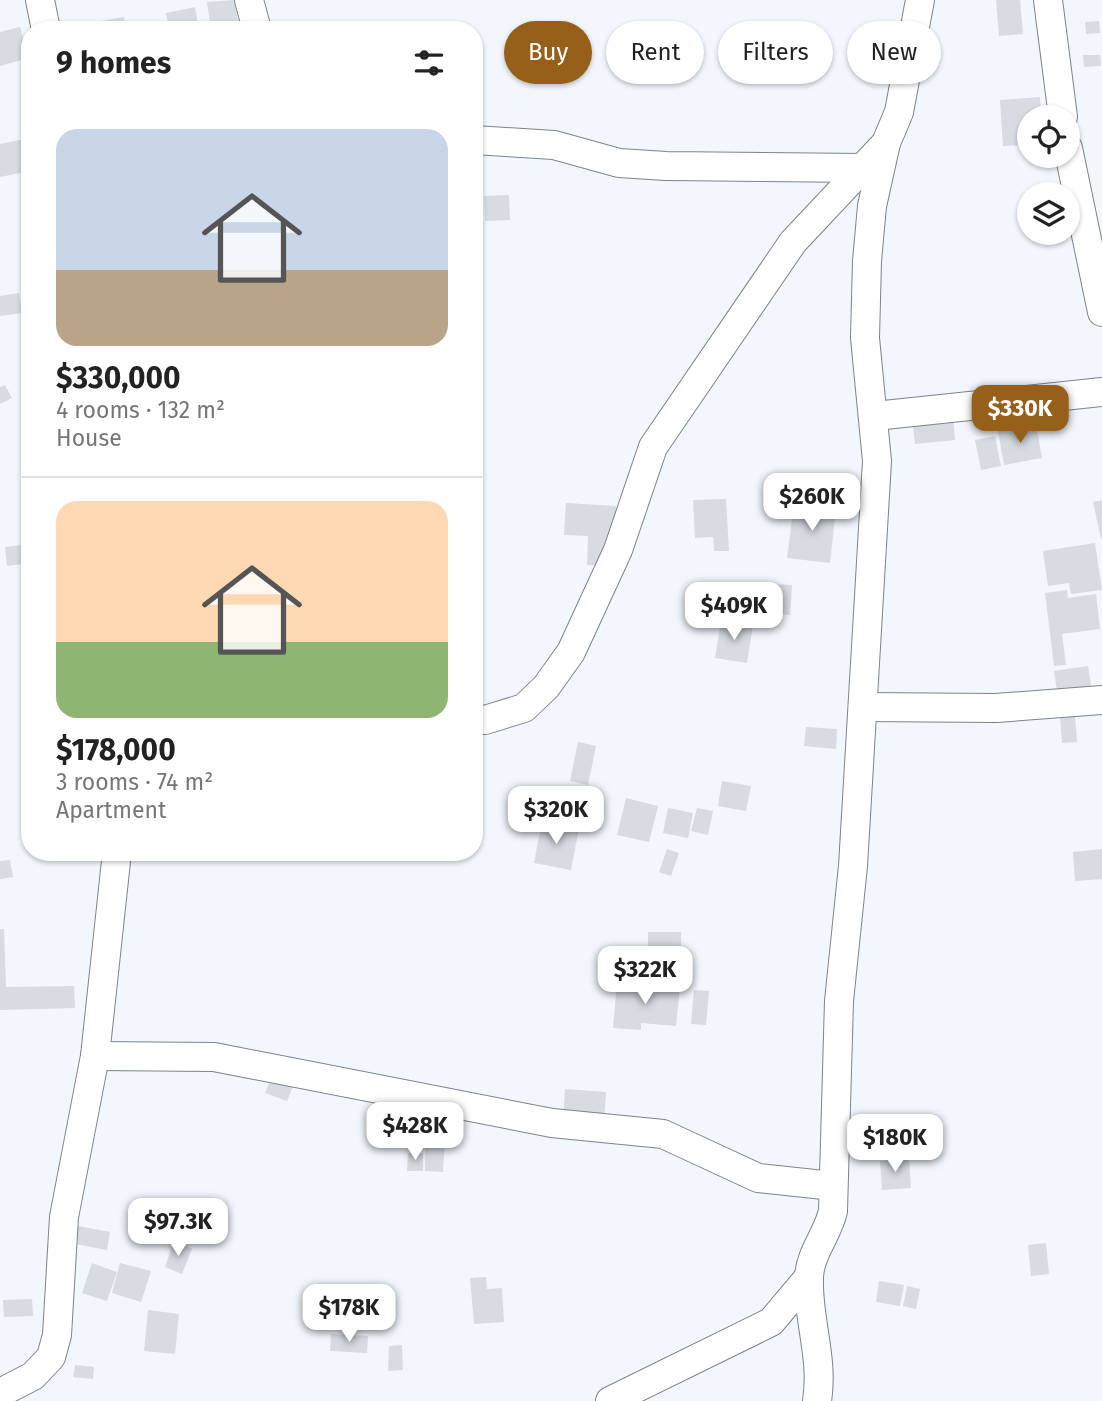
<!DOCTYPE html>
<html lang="en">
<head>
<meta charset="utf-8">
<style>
	body { margin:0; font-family:"Fira Sans",sans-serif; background:#f2f2f2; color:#222; height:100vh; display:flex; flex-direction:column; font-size:26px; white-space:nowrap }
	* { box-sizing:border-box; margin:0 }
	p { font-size:23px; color:#767676 }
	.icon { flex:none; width:38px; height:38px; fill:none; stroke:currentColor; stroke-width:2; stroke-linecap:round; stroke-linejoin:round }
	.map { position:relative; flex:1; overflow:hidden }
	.side { position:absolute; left:21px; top:21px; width:462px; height:840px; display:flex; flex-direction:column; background:#fff; border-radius:28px; box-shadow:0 2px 5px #0004 }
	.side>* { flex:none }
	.hud { position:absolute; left:504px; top:21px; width:492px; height:63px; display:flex; gap:14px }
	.tools { position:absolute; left:1017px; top:105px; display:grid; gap:14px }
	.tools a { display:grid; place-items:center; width:63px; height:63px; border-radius:50%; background:#fff; box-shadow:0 2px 5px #0004; font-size:35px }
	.price { position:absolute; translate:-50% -60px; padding:0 16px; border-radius:14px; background:#fff; color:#222; font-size:23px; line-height:46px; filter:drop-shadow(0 2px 4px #0008) }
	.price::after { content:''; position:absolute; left:50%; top:42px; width:21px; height:16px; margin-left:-10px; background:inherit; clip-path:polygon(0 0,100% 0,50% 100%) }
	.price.selected { background:#97601a; color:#fff }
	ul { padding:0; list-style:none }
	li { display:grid; align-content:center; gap:14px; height:371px; padding:0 35px }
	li+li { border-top:2px solid #e0e0e0 }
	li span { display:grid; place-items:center; height:217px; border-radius:21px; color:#555 }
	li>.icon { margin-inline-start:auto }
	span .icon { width:126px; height:126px; fill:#fffc; stroke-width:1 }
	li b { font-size:30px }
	h2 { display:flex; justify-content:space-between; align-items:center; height:84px; padding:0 35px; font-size:30px }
	.tag { padding:0 24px; border-radius:32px; background:#fff; box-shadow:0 2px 5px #0004; font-size:24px; line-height:63px }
	.tag.selected { background:#97601a; color:#fff }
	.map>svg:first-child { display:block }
	.building { fill:#d6dce1 }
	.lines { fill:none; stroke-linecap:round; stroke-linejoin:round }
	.street-casing { stroke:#7d8388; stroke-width:30 }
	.street { stroke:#fff; stroke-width:28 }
</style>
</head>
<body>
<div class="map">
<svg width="1102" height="1401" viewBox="0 0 1102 1401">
	<rect width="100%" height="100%" fill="#f1f7fd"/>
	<g class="building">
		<polygon points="234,0 239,27 211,30 207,2"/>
		<polygon points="996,0 1020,0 1023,34 999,36"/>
		<polygon points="195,7 199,30 169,30 166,13"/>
		<polygon points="124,17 126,30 61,30 61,28"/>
		<polygon points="1099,21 1100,33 1086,34 1085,22"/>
		<polygon points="20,27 29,58 0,66 0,32"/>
		<polygon points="1083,55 1100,55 1101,66 1084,67"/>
		<polygon points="1040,97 1041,117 1029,117 1029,145 1003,146 1000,100"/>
		<polygon points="25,139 30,171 0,177 0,144"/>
		<polygon points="509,195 510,220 485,221 484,196"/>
		<polygon points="19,293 22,313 0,316 0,296"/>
		<polygon points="5,385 12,398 0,404 0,387"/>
		<polygon points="953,413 955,440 915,444 912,417"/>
		<polygon points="1036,424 1042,458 1004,465 998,431"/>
		<polygon points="995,436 1001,466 981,470 975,440"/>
		<polygon points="726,499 729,551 714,551 713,537 695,538 693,500"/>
		<polygon points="1102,500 1102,538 1101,539 1093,502"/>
		<polygon points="566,503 616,506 615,529 611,528 609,566 587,565 588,536 564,535"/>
		<polygon points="794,504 836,508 830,563 787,558"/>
		<polygon points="1095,543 1102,590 1071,594 1069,583 1048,586 1043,551"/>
		<polygon points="30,544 30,563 7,566 5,547"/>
		<polygon points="773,584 792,585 790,615 770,614"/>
		<polygon points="1067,590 1068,598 1096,594 1100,629 1062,634 1066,665 1054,666 1045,593"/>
		<polygon points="721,621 753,626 747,663 715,658"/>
		<polygon points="1088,666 1091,686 1057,691 1054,671"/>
		<polygon points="1059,704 1075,715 1077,742 1062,743"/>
		<polygon points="806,727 837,729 836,749 804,746"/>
		<polygon points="578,742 596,746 588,785 570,781"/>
		<polygon points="722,781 751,786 746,811 718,806"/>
		<polygon points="626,798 658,806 649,842 617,835"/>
		<polygon points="668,808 693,813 688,838 663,833"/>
		<polygon points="697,808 713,811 708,835 691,831"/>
		<polygon points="542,821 579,828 571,870 534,863"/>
		<polygon points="667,849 679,853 671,876 659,872"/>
		<polygon points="1102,849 1102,879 1075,881 1073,852"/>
		<polygon points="10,860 13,877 0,879 0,861"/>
		<polygon points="0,929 4,929 6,987 74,986 75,1008 0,1010"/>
		<rect x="648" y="932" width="33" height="16"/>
		<polygon points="617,982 680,987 676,1026 641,1023 641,1030 613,1028"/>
		<polygon points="694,990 709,991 706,1025 691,1024"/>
		<polygon points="271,1078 293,1086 287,1101 265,1093"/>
		<polygon points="565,1089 606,1092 604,1123 563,1121"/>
		<polygon points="426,1138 445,1139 443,1172 425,1171"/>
		<polygon points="408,1153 423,1153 423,1171 407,1171"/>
		<polygon points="909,1159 911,1188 882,1190 880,1161"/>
		<polygon points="78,1226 110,1232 107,1250 75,1244"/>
		<polygon points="174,1241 192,1249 182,1274 165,1267"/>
		<polygon points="1046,1243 1049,1274 1031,1276 1028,1245"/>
		<polygon points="92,1263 117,1272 107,1301 82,1293"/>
		<polygon points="120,1263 151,1271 141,1302 112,1293"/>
		<polygon points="486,1277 487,1289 502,1288 504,1322 474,1324 470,1278"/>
		<polygon points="879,1281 904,1285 900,1306 876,1302"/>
		<polygon points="907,1286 920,1289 916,1309 903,1306"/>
		<polygon points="32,1299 33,1316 4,1317 3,1300"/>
		<polygon points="148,1310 179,1314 175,1354 144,1351"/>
		<polygon points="331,1334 368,1336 367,1353 330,1351"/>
		<polygon points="402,1345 403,1370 388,1371 389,1346"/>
		<polygon points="75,1365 94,1367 93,1379 73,1377"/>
	</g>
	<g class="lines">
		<defs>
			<g id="street">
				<polyline points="40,0 46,30"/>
				<polyline points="249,0 257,30"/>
				<polyline points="1048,0 1063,117"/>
				<polyline points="474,140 554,145 619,163 666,166 865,168"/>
				<polyline points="1068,148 1102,312"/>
				<polyline points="875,416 1102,392"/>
				<polyline points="864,707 996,708 1102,700"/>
				<polyline points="474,719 485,720 524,708 546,687 571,652 618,550 653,447 793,242 886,143 899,112 920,0"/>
				<polyline points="95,1056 214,1057 552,1123 663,1134 758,1178 833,1186"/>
				<polyline points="0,1393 33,1376 51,1357 57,1335 64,1217 95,1056 117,852"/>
				<polyline points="610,1401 771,1322 809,1277"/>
				<path d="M817,1401C824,1357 807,1318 809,1277C810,1253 828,1234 833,1211L839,1001L853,866L877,461L865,338L867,261L872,206L886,143"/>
			</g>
		</defs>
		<use href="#street" class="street-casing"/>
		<use href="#street" class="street"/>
	</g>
</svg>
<div class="tools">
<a><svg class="icon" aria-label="locate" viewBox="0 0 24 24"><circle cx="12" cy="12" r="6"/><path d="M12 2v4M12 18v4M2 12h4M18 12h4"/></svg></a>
<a><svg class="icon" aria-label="layers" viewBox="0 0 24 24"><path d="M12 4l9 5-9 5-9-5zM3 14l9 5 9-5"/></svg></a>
</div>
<b class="price selected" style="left:1020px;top:445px">$330K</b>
<b class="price" style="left:812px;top:533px">$260K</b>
<b class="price" style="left:734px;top:642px">$409K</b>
<b class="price" style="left:556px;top:846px">$320K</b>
<b class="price" style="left:645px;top:1006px">$322K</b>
<b class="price" style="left:415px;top:1162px">$428K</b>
<b class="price" style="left:895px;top:1174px">$180K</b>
<b class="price" style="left:178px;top:1258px">$97.3K</b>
<b class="price" style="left:349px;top:1344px">$178K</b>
<div class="hud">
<a class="tag selected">Buy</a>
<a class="tag">Rent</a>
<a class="tag">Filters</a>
<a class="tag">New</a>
</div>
<section class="side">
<h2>9 homes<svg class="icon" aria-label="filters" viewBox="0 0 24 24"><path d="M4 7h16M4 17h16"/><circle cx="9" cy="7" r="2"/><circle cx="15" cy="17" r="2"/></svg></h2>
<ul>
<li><span style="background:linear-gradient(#c9d6e8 65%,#b9a48a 0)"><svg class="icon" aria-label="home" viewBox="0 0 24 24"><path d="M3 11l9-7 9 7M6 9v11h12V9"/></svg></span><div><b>$330,000</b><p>4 rooms · 132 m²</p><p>House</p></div></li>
<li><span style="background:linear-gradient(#ffd9b3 65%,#8fb573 0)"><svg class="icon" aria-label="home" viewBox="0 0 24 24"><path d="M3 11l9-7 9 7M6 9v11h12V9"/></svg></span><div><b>$178,000</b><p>3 rooms · 74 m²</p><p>Apartment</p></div></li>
</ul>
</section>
</div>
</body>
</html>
